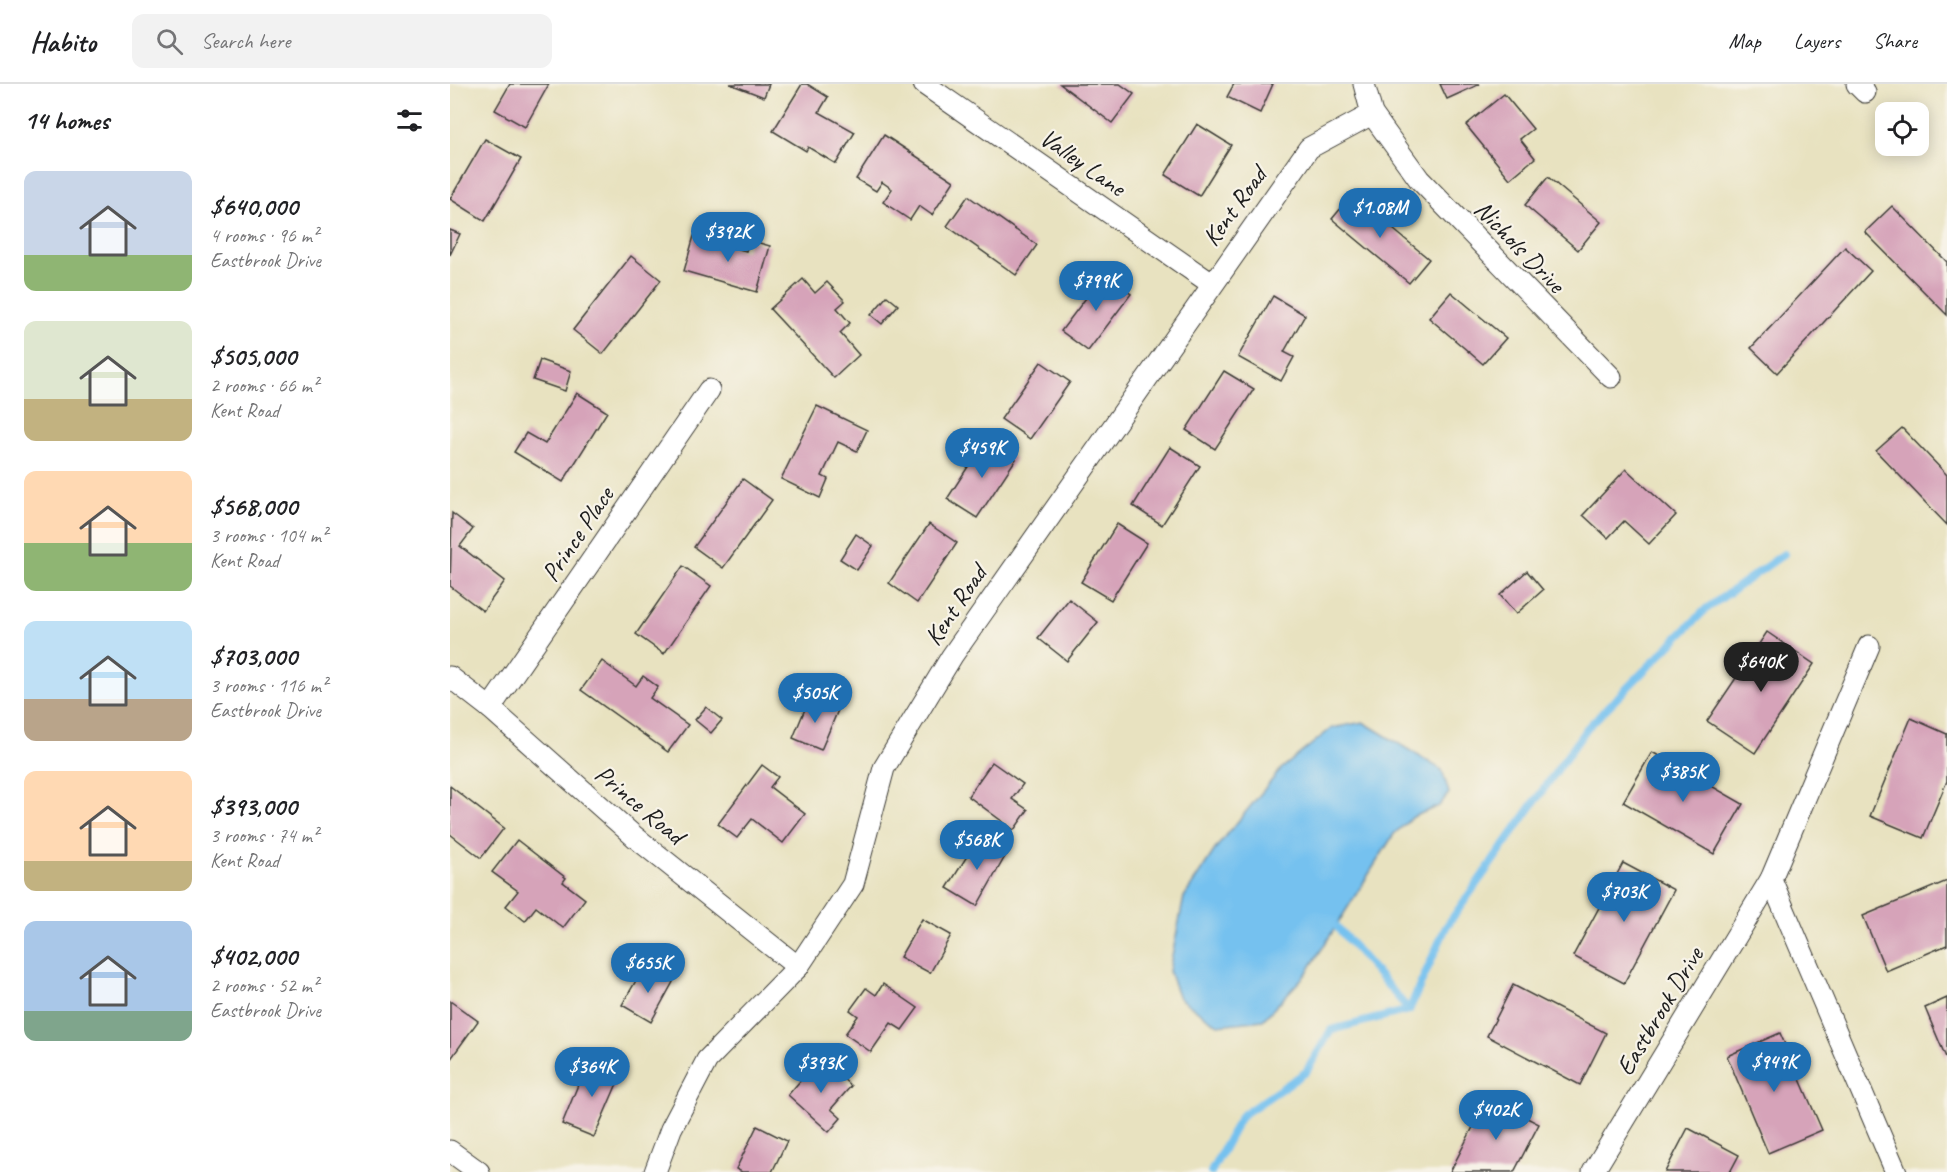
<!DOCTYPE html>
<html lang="en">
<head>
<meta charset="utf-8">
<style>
	body { margin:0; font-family:Caveat,sans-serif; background:#f2f2f2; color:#202124; height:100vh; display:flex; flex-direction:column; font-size:22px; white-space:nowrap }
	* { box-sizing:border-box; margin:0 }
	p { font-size:20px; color:#757577 }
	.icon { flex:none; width:33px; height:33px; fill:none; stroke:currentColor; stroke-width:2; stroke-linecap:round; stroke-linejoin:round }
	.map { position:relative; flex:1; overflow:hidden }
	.details { display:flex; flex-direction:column; background:#fff; width:450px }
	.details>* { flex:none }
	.fabs { position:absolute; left:1425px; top:18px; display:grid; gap:12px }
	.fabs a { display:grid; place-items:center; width:54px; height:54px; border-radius:12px; background:#fff; box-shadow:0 3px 15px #0003; font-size:30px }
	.price { position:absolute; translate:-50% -51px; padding:0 14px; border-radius:21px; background:#1f6fb2; color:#fff; font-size:20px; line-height:39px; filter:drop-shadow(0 2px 3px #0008) }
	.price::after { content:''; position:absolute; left:50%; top:36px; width:18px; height:14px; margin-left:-9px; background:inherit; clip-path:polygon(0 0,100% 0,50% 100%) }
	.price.active { background:#222; color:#fff }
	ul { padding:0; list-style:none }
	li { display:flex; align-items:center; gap:18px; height:150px; padding:0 24px }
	li span { display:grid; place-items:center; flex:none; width:168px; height:120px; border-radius:12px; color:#555 }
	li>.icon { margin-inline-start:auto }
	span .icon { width:72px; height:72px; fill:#fffc; stroke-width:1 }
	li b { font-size:26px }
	h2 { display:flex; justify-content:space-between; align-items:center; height:72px; padding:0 24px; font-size:26px }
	header { display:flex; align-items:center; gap:36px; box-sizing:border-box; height:84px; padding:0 30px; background:#fff; border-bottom:2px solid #e0e0e0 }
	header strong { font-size:28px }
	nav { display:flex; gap:33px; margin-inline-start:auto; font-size:21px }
	.search { width:420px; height:54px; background:#f2f2f2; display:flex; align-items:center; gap:15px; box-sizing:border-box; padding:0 21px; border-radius:12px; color:#757577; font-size:22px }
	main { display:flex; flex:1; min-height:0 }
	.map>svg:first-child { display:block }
	.water { fill:#75c1ef; stroke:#486e86; stroke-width:1.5 }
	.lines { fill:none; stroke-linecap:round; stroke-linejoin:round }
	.stream { stroke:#75c1ef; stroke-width:8 }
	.building { fill:#d6a3b9 }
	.street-casing { stroke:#3b3a35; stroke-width:23 }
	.street { stroke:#fff; stroke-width:21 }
	.labels { text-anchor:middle; stroke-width:4.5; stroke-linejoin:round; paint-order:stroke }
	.street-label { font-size:26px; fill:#1c1c1c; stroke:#f7f3e8 }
</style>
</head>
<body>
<header>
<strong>Habito</strong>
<div class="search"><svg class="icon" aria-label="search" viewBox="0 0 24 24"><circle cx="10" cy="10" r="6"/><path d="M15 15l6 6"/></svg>Search here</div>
<nav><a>Map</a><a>Layers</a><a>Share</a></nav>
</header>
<main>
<section class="details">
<h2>14 homes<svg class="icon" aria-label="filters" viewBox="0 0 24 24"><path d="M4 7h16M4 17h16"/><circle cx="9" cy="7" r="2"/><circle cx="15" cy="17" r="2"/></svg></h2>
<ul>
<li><span style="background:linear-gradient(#c9d6e8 70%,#8fb573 0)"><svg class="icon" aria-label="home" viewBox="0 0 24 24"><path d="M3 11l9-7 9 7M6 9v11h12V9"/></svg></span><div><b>$640,000</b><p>4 rooms · 96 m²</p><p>Eastbrook Drive</p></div></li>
<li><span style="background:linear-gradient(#dfe7d0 65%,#c2b280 0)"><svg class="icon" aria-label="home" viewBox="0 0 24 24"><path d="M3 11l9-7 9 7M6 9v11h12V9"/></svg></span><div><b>$505,000</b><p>2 rooms · 66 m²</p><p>Kent Road</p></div></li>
<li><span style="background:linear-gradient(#ffd9b3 60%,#8fb573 0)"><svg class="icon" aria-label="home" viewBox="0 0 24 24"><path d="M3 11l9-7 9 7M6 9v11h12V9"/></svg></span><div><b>$568,000</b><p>3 rooms · 104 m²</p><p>Kent Road</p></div></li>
<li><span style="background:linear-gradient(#bfe0f5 65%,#b9a48a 0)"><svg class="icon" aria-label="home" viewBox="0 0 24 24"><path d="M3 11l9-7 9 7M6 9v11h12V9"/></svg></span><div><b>$703,000</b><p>3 rooms · 116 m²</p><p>Eastbrook Drive</p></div></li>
<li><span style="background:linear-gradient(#ffd9b3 75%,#c2b280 0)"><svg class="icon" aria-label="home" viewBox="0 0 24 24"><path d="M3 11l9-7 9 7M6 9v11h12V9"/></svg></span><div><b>$393,000</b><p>3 rooms · 74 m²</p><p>Kent Road</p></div></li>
<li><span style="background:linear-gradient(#a9c7e8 75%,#7fa58c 0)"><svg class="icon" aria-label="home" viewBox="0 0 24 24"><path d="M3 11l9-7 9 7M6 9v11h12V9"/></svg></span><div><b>$402,000</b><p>2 rooms · 52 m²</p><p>Eastbrook Drive</p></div></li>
</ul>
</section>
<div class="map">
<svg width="1497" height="1088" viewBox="0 0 1497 1088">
	<rect width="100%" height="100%" fill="#f7f3e8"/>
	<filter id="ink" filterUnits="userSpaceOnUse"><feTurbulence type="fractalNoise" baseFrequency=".0167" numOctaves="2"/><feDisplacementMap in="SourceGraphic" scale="12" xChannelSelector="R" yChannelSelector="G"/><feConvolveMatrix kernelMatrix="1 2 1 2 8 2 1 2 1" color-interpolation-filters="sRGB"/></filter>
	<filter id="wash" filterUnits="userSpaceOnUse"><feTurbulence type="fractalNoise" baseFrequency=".008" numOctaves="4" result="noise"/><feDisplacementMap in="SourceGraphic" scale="24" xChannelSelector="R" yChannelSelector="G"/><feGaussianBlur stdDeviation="1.35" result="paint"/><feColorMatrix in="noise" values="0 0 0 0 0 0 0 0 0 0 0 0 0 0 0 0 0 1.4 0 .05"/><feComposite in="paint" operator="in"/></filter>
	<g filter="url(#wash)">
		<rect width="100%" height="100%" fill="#e8e2c0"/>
		<polygon class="water" points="913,638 992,686 999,709 989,722 963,733 944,750 856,890 813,936 768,941 729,914 719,887 734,813 766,764 831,685 882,644"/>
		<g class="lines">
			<g class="stream">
				<polyline points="887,843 959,926"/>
				<polyline points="959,926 996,843 1137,644 1256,525 1334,470"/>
				<polyline points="761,1088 791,1032 856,988 881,946 959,926"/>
			</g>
		</g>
		<g id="blocks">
			<g class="building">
				<polygon points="60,0 99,0 75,43 45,26"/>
				<polygon points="280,0 319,0 314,13"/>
				<polygon points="352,0 357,0 378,13 369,28 405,48 386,80 358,63 356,67 323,47"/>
				<polygon points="610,0 670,0 684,10 662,39"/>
				<polygon points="784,0 823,0 810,29 777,13"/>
				<polygon points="990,0 1030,0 997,15"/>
				<polygon points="1054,10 1083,45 1070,55 1085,74 1060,95 1016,41"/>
				<polygon points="747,40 781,61 749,112 715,91"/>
				<polygon points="434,51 504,97 482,131 469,122 460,136 433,118 442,105 432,98 426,107 406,95"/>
				<polygon points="35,55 71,75 35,137 0,115"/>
				<polygon points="1098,93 1151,138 1128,166 1075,121"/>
				<polygon points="902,111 979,175 959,199 882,135"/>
				<polygon points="518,112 587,161 566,191 497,142"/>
				<polygon points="1442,122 1497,178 1497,231 1415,148"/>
				<polygon points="0,146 10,150 0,171"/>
				<polygon points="244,152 296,167 299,156 320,162 307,208 234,187"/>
				<polygon points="1395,163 1421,187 1327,289 1301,264"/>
				<polygon points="181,172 211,196 153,270 123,246"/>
				<polygon points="654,190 681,210 638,267 611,247"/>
				<polygon points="353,195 365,209 377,198 395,217 387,224 400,239 390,249 409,271 384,294 320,225"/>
				<polygon points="1001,208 1056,254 1033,280 979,234"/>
				<polygon points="437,212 448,221 432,240 421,231"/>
				<polygon points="823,212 855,231 834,268 844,273 831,297 788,273"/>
				<polygon points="90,276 121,287 115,307 83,296"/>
				<polygon points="591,278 620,298 580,355 551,335"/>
				<polygon points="774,287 804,305 765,365 736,346"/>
				<polygon points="127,309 157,328 113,398 64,368 76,349 95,360"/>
				<polygon points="367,322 417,346 407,367 388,358 372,392 378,395 370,414 331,395"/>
				<polygon points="1452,344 1497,391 1497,441 1426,367"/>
				<polygon points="536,355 566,375 527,434 497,415"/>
				<polygon points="720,363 750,382 712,441 683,422"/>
				<polygon points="1176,385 1226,431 1199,460 1174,437 1158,454 1133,431"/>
				<polygon points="293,395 322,416 273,484 244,463"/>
				<polygon points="2,429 23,445 10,462 55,497 33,527 0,502"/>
				<polygon points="479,440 507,459 467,519 439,499"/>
				<polygon points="667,440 697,459 661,516 631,498"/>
				<polygon points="406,450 423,462 407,486 390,475"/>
				<polygon points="233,482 261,502 214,570 186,550"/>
				<polygon points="1077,487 1093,506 1066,530 1050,511"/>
				<polygon points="619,515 648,538 617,577 588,554"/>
				<polygon points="1317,548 1364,580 1305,669 1257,637"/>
				<polygon points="152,577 186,602 193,592 208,603 200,614 238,641 218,668 131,606"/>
				<polygon points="360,613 388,626 371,666 343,654"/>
				<polygon points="256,623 272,636 261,649 245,636"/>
				<polygon points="1461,634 1497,650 1497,697 1473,754 1420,732"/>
				<polygon points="1202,668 1293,720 1264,770 1173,718"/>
				<polygon points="542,678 573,700 562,715 578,726 564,746 518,712"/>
				<polygon points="312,681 328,693 320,703 355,730 333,759 302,735 287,754 268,740"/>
				<polygon points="0,702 54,744 31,774 0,750"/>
				<polygon points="529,753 557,769 527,822 497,804"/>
				<polygon points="67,756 116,794 113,798 135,815 113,844 86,823 75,837 56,822 68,807 42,788"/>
				<polygon points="1173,779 1224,806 1174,899 1123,872"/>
				<polygon points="1497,797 1497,861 1436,887 1413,832"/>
				<polygon points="472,835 501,851 480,889 450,873"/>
				<polygon points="195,881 223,898 201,938 172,921"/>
				<polygon points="433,900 468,924 452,946 441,939 421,968 395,950 408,932 400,926 416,904 426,911"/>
				<polygon points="1063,901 1156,949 1130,1001 1037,952"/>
				<polygon points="1497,914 1497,976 1475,924"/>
				<polygon points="0,917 28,937 0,976"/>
				<polygon points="1330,949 1372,1046 1318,1069 1277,972"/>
				<polygon points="139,974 172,988 144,1053 112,1040"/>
				<polygon points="370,974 401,1002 381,1025 391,1034 379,1048 338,1011"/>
				<polygon points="1038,1014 1089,1040 1064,1088 1000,1088"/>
				<polygon points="307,1042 337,1057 322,1088 292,1088 286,1085"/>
				<polygon points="1238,1044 1289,1071 1280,1088 1215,1088"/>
			</g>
		</g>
	</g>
	<g filter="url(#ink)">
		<use href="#blocks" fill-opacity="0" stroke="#3b3a35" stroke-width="1.5"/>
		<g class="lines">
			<defs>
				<g id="street">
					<polyline points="474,0 762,200"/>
					<polyline points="914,0 922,30 969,95 1161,293"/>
					<polyline points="1407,0 1415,8"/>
					<polyline points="0,593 40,624 185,753 348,883"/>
					<polyline points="40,624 259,306"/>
					<polyline points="1321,795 1446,1088"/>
					<polyline points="0,1067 29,1088"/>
					<polyline points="205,1088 221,1045 257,976 348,883 403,800 434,684 502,572 859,64 922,30"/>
					<polyline points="1143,1088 1321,795 1419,562"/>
				</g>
			</defs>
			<use href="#street" class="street-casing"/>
			<use href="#street" class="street"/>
		</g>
	</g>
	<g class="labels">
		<g class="street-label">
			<text transform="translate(633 78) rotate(35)" y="9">Valley Lane</text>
			<text transform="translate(784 122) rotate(-54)" y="9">Kent Road</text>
			<text transform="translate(1070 162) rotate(46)" y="9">Nichols Drive</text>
			<text transform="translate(127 450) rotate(-56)" y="9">Prince Place</text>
			<text transform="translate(505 521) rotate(-56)" y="9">Kent Road</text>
			<text transform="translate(190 720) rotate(40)" y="9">Prince Road</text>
			<text transform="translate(1209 927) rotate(-59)" y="9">Eastbrook Drive</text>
		</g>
	</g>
</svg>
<div class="fabs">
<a><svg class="icon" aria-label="locate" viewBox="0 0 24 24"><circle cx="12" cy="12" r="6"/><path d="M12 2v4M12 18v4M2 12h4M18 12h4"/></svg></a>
</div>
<b class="price" style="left:930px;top:155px">$1.08M</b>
<b class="price" style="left:278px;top:179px">$392K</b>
<b class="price" style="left:646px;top:228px">$799K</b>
<b class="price" style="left:532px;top:395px">$459K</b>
<b class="price active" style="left:1311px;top:609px">$640K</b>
<b class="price" style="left:365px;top:640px">$505K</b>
<b class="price" style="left:1233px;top:719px">$385K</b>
<b class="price" style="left:527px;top:787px">$568K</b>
<b class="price" style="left:1174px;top:839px">$703K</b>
<b class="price" style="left:198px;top:910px">$655K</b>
<b class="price" style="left:1324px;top:1009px">$949K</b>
<b class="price" style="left:371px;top:1010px">$393K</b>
<b class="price" style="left:142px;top:1014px">$364K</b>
<b class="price" style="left:1046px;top:1057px">$402K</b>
</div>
</main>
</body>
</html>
